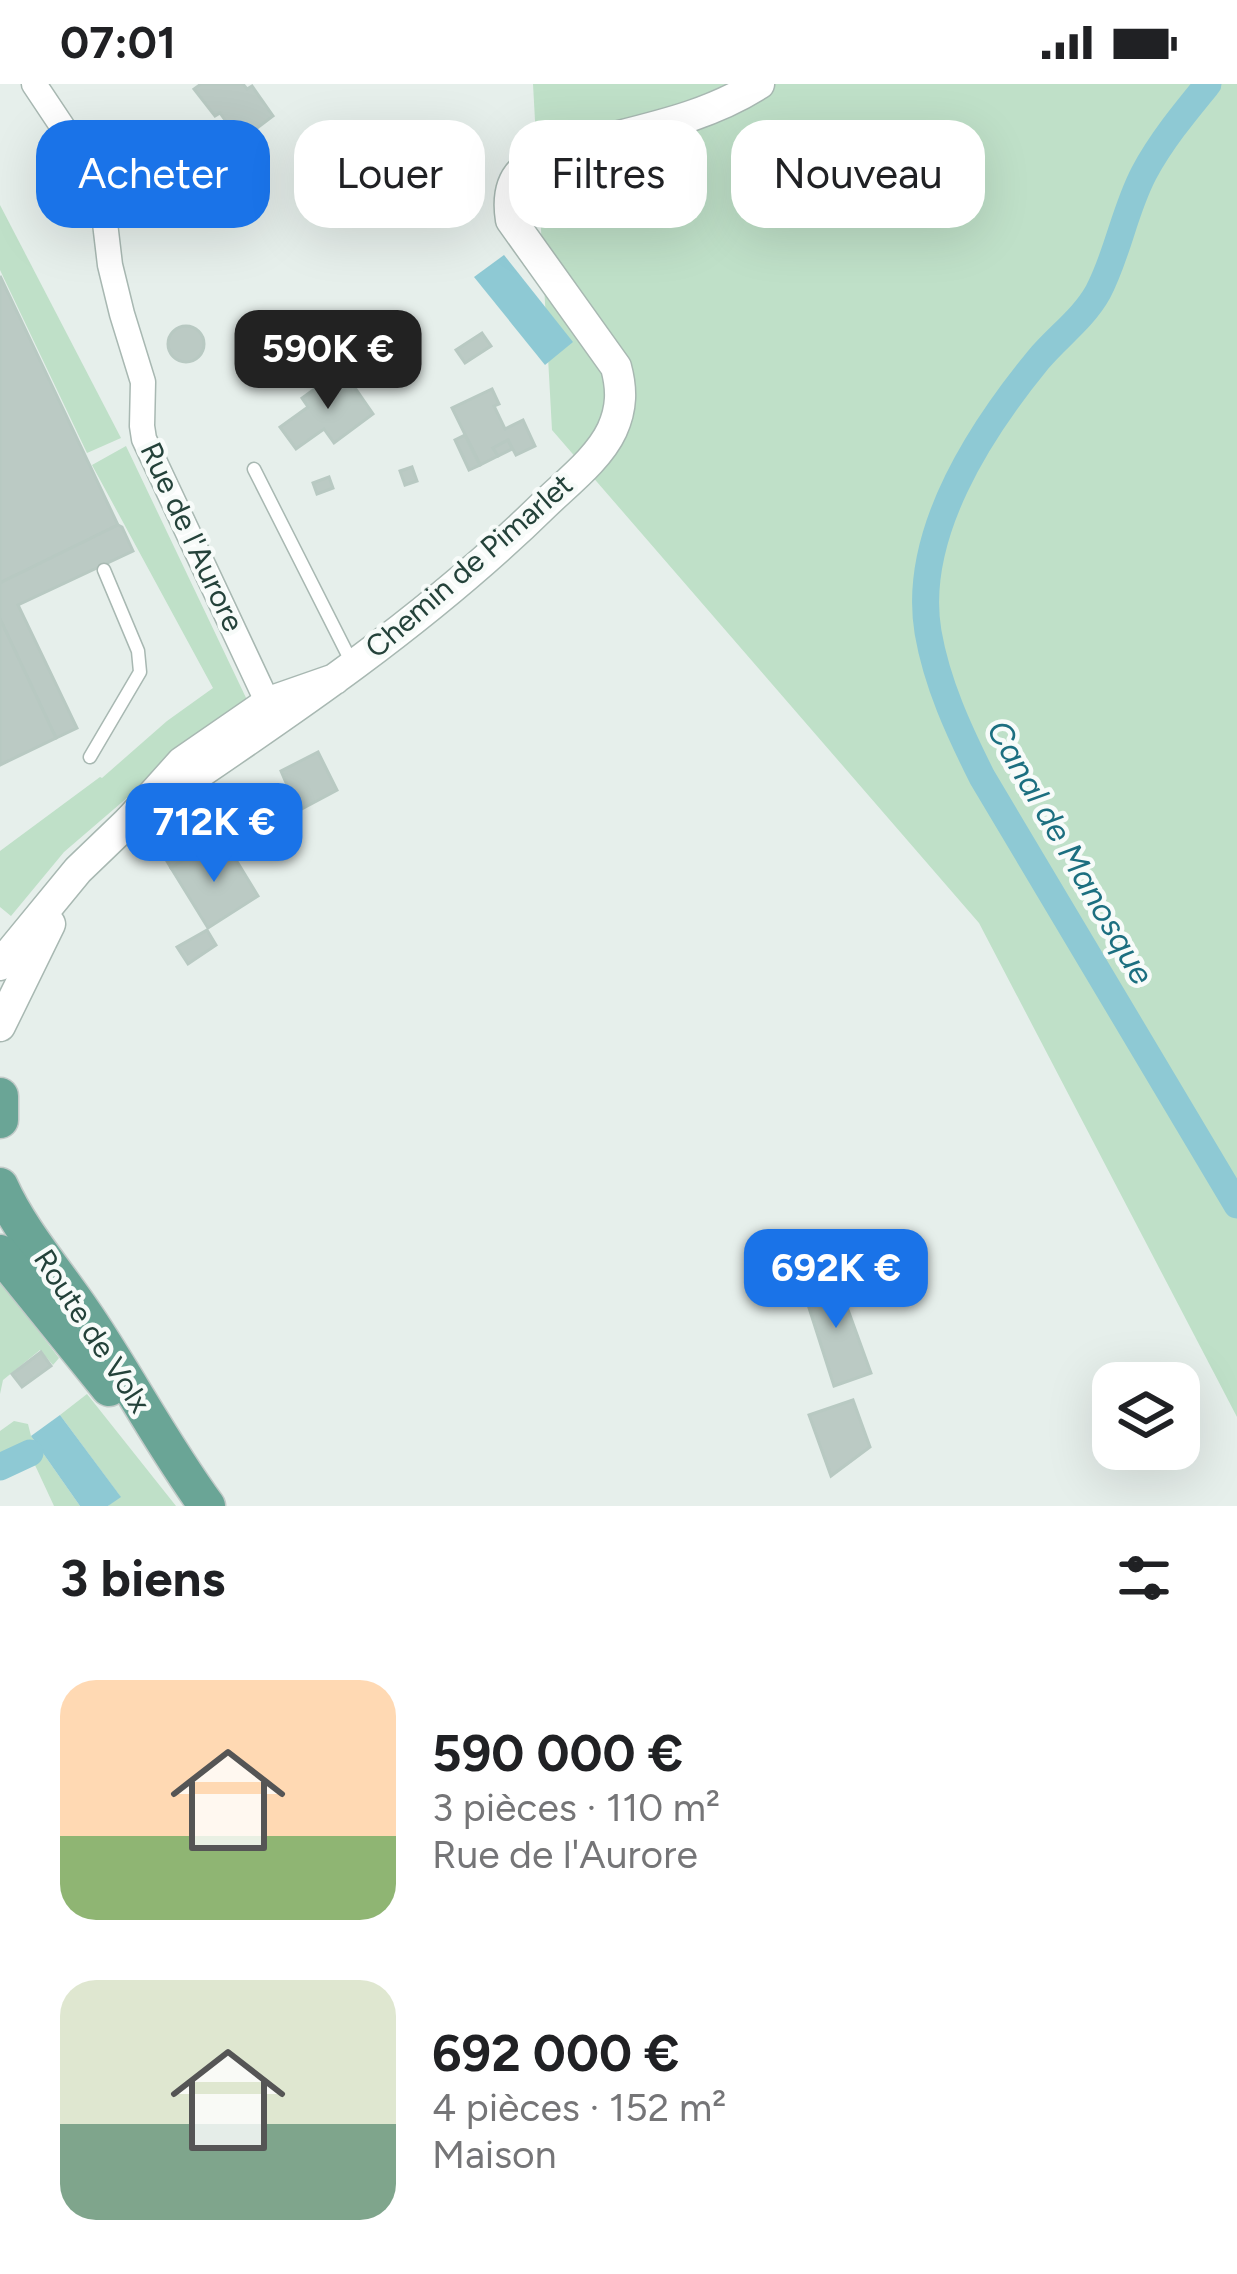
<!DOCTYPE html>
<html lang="fr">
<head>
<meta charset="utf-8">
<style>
	body { margin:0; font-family:Figtree,sans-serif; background:#f2f2f2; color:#202124; height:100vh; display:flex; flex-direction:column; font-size:45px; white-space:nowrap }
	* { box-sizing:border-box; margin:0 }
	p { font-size:39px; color:#757577 }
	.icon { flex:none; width:66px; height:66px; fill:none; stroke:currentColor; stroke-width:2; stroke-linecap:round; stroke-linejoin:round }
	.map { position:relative; height:1422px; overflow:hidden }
	.side { display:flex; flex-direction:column; background:#fff; flex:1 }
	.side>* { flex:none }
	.top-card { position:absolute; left:36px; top:36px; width:1167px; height:108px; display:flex; gap:24px }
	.controls { position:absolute; left:1092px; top:1278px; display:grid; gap:24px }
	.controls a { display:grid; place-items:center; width:108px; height:108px; border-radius:24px; background:#fff; box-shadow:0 12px 48px #0002; font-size:60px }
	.price { position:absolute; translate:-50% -102px; padding:0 27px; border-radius:24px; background:#1a73e8; color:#fff; font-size:39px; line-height:78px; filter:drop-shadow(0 3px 6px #0008) }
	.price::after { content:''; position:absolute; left:50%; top:72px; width:36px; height:27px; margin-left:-18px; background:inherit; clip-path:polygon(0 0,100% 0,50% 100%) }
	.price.selected { background:#222; color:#fff }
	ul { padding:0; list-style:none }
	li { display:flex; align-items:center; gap:36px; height:300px; padding:0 60px }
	li span { display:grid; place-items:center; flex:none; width:336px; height:240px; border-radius:36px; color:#555 }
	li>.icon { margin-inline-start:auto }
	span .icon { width:144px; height:144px; fill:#fffc; stroke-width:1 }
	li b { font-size:51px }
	h2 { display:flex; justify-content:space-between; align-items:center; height:144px; padding:0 60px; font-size:51px }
	.tag { padding:0 42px; border-radius:36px; background:#fff; box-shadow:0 12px 48px #0002; font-size:42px; line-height:108px }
	.tag.selected { background:#1a73e8; color:#fff }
	.status { display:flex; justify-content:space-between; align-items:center; height:84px; padding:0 60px; background:#fff; direction:ltr }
	.status svg { height:33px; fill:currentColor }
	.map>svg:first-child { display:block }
	.green { fill:#bfe0c8 }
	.water { fill:#8ec9d4 }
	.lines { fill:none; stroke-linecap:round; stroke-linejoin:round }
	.canal { stroke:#8ec9d4; stroke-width:27 }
	.building { fill:#bbcac4; stroke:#b8c9c2; stroke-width:3 }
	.service-casing { stroke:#a8b8b2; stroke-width:15 }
	.minor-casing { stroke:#a8b8b2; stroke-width:27 }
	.tertiary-casing { stroke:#a8b8b2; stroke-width:33 }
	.primary-casing { stroke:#c2cac8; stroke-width:39 }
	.service { stroke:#fff; stroke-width:12 }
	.minor { stroke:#fff; stroke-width:24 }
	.tertiary { stroke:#fff; stroke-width:30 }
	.primary { stroke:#6aa596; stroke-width:36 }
	.labels { text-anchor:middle; stroke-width:9; stroke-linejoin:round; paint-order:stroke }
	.street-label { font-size:30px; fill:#24423a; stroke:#f7fbf9 }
	.water-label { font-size:33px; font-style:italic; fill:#1c6f80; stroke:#f7fbf9 }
</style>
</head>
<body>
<div class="status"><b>07:01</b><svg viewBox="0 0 49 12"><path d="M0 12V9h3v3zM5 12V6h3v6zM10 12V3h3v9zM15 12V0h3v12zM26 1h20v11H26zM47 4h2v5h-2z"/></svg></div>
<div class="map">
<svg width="1237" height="1422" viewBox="0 0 1237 1422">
	<rect width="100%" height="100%" fill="#e6efeb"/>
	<g class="green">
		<polygon points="533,0 1237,0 1237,1333 979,839 552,346"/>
		<polygon points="0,121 121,354 87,369 0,186"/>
		<polygon points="126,362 248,618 197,649 171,673 133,717 128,713 64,768 11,832 0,823 0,767 100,693 102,694 167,637 213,604 92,381"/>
		<polygon points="0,1197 59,1274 53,1281 40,1266 3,1296 0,1310"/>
		<polygon points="87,1310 176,1422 108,1422 120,1412 60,1331"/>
		<polygon points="14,1337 28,1340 31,1352 80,1422 54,1422 28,1366 0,1378 0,1347"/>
	</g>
	<g class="water">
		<polygon points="504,171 573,258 545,281 474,193"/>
		<polygon points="60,1331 121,1413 108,1422 80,1422 31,1352"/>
	</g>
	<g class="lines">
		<g class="canal">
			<path d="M1208,0C1185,28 1161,57 1144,89C1124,127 1118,170 1098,208C1083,235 1057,253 1038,276C979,348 912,452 928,548C937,600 959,647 982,693L1237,1121"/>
			<polyline points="0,1383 30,1369"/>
		</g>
	</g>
	<g class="building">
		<polygon points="201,0 243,0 247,5 252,2 273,32 240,57 220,29 215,32 194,5"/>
		<polygon points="374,105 386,122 378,129 365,110"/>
		<polygon points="0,192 118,441 0,499"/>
		<circle cx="186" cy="260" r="18"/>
		<polygon points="482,249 491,262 465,279 456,266"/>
		<polygon points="342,285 373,330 334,359 324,345 296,365 280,343 308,323 302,314"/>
		<polygon points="492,305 499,320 494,322 505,345 523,336 535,362 516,371 508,356 493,364 498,372 480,381 452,324"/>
		<polygon points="465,351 480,381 469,386 455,356"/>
		<polygon points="508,356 512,365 498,372 493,364"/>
		<polygon points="412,383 417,397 405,401 400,387"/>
		<polygon points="329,393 333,404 317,410 313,399"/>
		<polygon points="118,441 122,443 133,467 18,521 77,644 56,654 0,535 0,499"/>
		<polygon points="0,535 56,654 0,681"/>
		<polygon points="318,668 337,706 298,727 281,687"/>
		<polygon points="173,747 190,773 171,784 156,759"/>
		<polygon points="203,763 212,778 230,766 258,812 208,844 171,784"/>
		<polygon points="207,846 216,861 188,880 177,863"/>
		<polygon points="835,1190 871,1289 834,1302 802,1202"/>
		<polygon points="41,1268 51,1282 22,1303 12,1290"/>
		<polygon points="853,1316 870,1363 831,1392 809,1331"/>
	</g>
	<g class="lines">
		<defs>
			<g id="service">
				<polyline points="254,385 353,581"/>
				<polyline points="90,673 140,588 138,567 104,486"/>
			</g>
			<polyline id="minor" points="34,0 74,60 103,122 110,181 122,230 143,298 142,342 144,355 274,632"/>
			<g id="tertiary">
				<path d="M335,595L269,618L182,678L130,736C274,639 421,542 545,420C568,398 599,374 612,346C622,324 622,305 616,283L511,136C508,117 509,98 524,85C546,66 584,60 611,54C663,41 714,29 759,0"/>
				<polyline points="0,881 78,786 130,736"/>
				<polyline points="0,942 50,840"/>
			</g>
			<g id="primary">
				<polyline points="0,1012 0,1036"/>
				<path d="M0,1102C21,1149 58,1190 87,1234C128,1295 163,1362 207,1422"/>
				<polyline points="0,1169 109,1304"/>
			</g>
		</defs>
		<use href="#service" class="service-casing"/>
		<use href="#minor" class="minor-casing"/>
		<use href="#tertiary" class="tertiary-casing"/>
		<use href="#primary" class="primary-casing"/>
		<use href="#service" class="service"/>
		<use href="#minor" class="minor"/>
		<use href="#tertiary" class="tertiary"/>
		<use href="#primary" class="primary"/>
	</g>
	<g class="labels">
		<g class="street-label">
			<text transform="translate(192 453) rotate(65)" y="10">Rue de l'Aurore</text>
			<text transform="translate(469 482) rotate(-41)" y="10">Chemin de Pimarlet</text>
			<text transform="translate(92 1247) rotate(57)" y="10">Route de Volx</text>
		</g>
		<g class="water-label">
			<text transform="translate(1071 768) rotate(60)" y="12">Canal de Manosque</text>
		</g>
	</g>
</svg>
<div class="controls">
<a><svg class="icon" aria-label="layers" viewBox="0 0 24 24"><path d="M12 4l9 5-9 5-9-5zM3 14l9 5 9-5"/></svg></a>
</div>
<b class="price selected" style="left:328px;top:328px">590K €</b>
<b class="price" style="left:214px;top:801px">712K €</b>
<b class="price" style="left:836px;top:1247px">692K €</b>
<div class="top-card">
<a class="tag selected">Acheter</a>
<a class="tag">Louer</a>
<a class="tag">Filtres</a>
<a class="tag">Nouveau</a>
</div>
</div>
<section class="side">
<h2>3 biens<svg class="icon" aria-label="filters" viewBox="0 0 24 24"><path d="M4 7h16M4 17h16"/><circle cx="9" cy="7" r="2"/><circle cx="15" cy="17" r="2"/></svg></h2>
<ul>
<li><span style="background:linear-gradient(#ffd9b3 65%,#8fb573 0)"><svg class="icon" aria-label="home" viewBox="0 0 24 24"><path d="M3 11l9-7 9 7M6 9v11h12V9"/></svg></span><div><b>590 000 €</b><p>3 pièces · 110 m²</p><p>Rue de l'Aurore</p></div></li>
<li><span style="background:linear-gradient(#dfe7d0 60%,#7fa58c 0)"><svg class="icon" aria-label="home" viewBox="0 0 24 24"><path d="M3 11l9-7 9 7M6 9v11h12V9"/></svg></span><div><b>692 000 €</b><p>4 pièces · 152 m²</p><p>Maison</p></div></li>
</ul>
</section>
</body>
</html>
